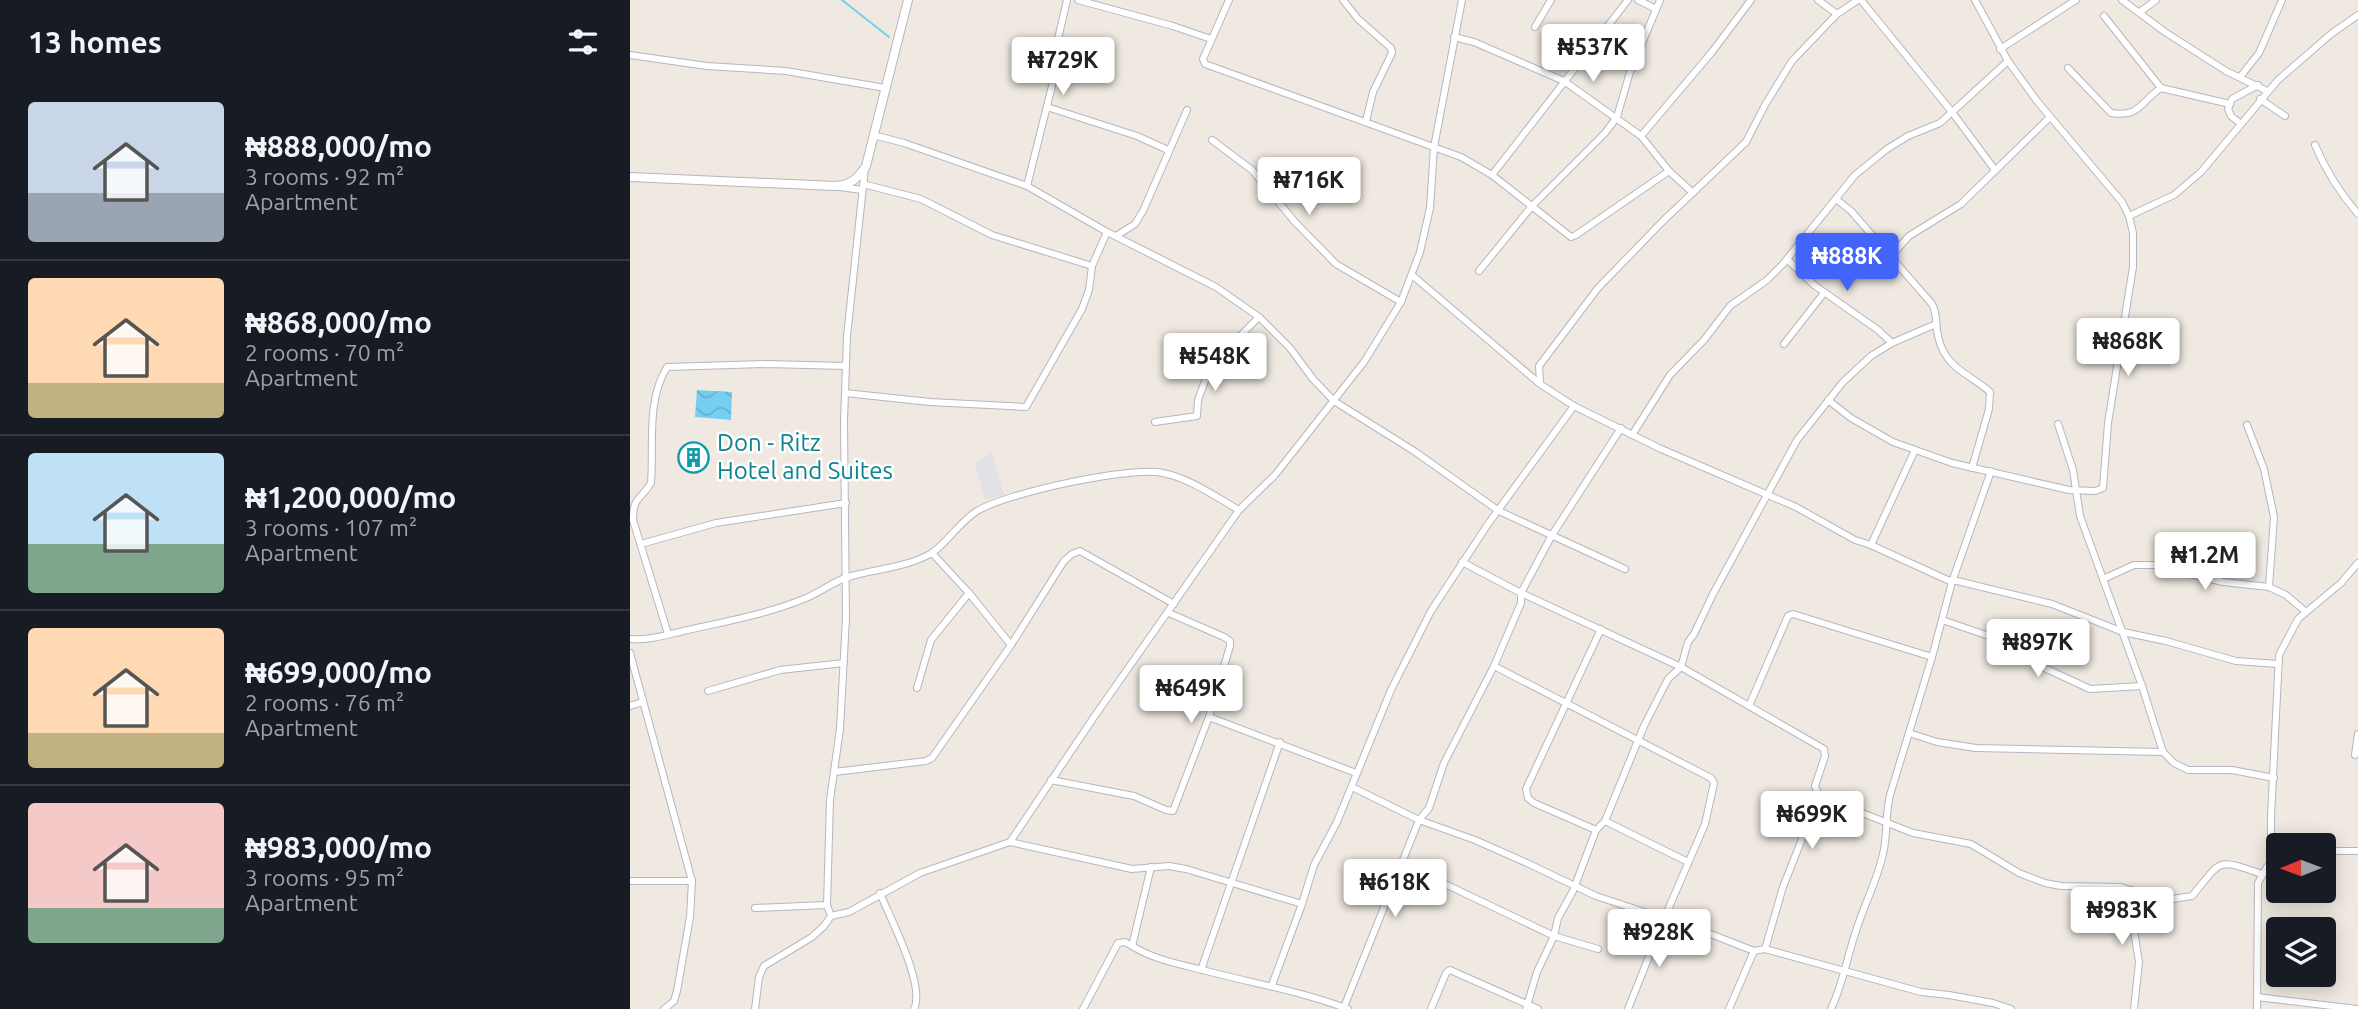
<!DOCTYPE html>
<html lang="en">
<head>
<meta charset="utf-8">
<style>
	body { margin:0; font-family:Ubuntu,sans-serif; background:#20242c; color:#f1f3f6; height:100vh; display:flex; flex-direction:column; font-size:26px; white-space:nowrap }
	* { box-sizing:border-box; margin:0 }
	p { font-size:23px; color:#9ea1a6 }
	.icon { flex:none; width:38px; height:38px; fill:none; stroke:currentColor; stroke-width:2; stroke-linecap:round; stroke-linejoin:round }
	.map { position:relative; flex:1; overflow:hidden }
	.side { display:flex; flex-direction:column; background:#171b24; width:630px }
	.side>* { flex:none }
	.needle { width:46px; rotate:269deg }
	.tools { position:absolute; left:1636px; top:833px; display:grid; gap:14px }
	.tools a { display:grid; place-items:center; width:70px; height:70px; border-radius:7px; background:#171b24; box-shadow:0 4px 18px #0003; font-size:35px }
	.price { position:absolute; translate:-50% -60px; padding:0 16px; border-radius:7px; background:#fff; color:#222; font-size:23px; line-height:46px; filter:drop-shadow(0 2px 4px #0008) }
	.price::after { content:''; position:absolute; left:50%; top:42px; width:21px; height:16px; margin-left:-10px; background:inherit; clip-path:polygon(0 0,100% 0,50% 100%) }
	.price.on { background:#4264fb; color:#fff }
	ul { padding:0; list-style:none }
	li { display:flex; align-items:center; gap:21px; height:175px; padding:0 28px }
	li+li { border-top:2px solid #363941 }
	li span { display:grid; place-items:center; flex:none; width:196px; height:140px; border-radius:7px; color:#555 }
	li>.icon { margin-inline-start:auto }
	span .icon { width:84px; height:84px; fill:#fffc; stroke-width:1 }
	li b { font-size:30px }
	h2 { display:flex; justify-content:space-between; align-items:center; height:84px; padding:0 28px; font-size:30px }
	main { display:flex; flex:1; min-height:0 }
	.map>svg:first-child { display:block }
	.industrial { fill:#e3e1e8 }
	.water { fill:url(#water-waves) }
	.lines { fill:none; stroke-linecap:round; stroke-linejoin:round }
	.stream { stroke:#75cff0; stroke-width:2 }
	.minor-casing { stroke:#b4b7c1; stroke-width:8 }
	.tertiary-casing { stroke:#b4b7c1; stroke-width:10 }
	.minor { stroke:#fff; stroke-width:6 }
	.tertiary { stroke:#fff; stroke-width:8 }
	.labels { text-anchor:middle; stroke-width:5; stroke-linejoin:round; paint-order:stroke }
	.culture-label { font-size:24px; fill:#0d838f; stroke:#fff; text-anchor:start }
</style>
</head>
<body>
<main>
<section class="side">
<h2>13 homes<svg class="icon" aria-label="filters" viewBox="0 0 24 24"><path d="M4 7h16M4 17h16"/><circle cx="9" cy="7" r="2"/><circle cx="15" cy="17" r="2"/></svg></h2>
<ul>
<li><span style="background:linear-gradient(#c9d6e8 65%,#9aa5b1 0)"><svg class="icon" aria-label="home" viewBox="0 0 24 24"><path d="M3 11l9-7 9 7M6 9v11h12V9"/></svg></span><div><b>₦888,000/mo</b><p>3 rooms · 92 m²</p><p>Apartment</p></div></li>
<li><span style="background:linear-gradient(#ffd9b3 75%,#c2b280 0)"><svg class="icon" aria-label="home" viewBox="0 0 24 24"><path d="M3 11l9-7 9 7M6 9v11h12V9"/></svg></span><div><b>₦868,000/mo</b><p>2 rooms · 70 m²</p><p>Apartment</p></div></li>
<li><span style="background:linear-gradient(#bfe0f5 65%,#7fa58c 0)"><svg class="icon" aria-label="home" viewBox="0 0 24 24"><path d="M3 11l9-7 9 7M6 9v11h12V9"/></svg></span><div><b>₦1,200,000/mo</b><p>3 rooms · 107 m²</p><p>Apartment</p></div></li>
<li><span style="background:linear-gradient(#ffd9b3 75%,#c2b280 0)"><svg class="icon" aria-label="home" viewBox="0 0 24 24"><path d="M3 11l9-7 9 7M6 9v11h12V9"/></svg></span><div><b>₦699,000/mo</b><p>2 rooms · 76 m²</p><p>Apartment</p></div></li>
<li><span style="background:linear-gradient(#f6c9c9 75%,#7fa58c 0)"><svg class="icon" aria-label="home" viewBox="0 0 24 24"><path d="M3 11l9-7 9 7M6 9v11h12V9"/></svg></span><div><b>₦983,000/mo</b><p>3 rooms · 95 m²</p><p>Apartment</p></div></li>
</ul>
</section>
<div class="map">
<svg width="1728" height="1009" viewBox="0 0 1728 1009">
	<defs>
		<pattern id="water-waves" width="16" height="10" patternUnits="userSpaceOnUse" patternTransform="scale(1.75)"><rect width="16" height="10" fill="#75cff0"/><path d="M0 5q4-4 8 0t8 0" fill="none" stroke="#66b2ce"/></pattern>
	</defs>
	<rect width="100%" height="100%" fill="#efe9e1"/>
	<polygon class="industrial" points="362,452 374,495 355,499 344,461 347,462"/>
	<polygon class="water" points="67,390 102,392 101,420 65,417"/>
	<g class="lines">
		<polyline class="stream" points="212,0 259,37"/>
		<defs>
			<g id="minor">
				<polyline points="448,0 543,26 581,39"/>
				<polyline points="599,0 573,59 575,64 831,157 862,175 941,237 946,235 1039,171"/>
				<polyline points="713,0 728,19 761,48 762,53 743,92 736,121"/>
				<polyline points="1008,0 1026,9"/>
				<polyline points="1188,0 1207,14"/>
				<polyline points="1231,0 1322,112 1365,170"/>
				<polyline points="1492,0 1535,32 1596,71 1637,91"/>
				<polyline points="1510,12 1526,0"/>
				<polyline points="1474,16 1531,88"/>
				<polyline points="905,27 921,0"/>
				<polyline points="824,37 844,42 934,81 1011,136 1039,171 1063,193"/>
				<polyline points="1370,49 1446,0"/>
				<polyline points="0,55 77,66 156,71 255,88"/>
				<path d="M1438,68L1481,113C1510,118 1511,101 1531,88L1600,104"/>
				<polyline points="1610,77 1629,53 1652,0"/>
				<polyline points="1630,99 1655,116"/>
				<polyline points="417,107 507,136 538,150"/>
				<polyline points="1611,124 1601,116 1598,109 1602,99 1628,85"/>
				<polyline points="243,135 274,143 397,186 477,232 586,287 629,317 660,348 683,379 704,401 784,451 869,511 995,569"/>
				<polyline points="1011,136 1082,52 1121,0"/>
				<polyline points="582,140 622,170 665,222 706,264 771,302"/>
				<path d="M1685,145C1696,171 1709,192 1728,214"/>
				<polyline points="235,168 217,336 214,421 216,618 210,729 200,800 197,905 201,916 219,912 290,873 380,842 464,717 609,510 645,475 734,362 771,302 790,252 800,208 804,147 832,0"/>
				<polyline points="862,175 998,0"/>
				<polyline points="233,184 291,199 362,235 462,266"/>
				<polyline points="397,186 423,82 427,43 437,0"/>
				<polyline points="210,187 232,190"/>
				<path d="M1206,199L1221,211L1302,304C1308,315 1305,324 1308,336C1315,369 1340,374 1360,392L1359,409L1342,468"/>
				<polyline points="1499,216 1544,195 1571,172 1648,80 1701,34 1728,15"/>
				<polyline points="486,236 505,224 513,211 557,110"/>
				<polyline points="1261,256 1279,236 1331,204 1420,117"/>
				<polyline points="1157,259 1184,285 1248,330 1262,343"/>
				<polyline points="849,271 902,206 975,133 987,117 1000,72 1030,0"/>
				<polyline points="782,275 910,384 944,406 1029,448 1166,507 1225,540 1241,545 1322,582"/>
				<polyline points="1154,344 1194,293"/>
				<polyline points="910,382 909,366 968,288 1033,221 1116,142 1135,105 1162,61 1207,14 1228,0"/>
				<polyline points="215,393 300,402 396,407 452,309 459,290 462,266 477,232"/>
				<polyline points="1198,400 1221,418 1263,442 1322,463 1439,490 1465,491 1473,488 1478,423 1503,267 1503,233 1499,216 1492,202 1407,101 1378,61 1345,0"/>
				<polyline points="525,422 567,416 568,400 581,365 629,317"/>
				<polyline points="1428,424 1443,470 1450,516 1512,686 1533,752 1544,763 1558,770 1602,770 1644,778"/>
				<polyline points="1617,425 1634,469 1644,517 1639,587"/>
				<polyline points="1002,435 1040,375 1074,340 1100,306 1137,280 1153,264 1225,175 1257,149 1278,136 1310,123 1378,61"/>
				<polyline points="11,544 86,523 216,503"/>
				<polyline points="1241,545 1285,450"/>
				<polyline points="302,553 339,593 381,645"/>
				<polyline points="832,562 891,593 1051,667 1194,749 1195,756 1185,786 1189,796 1153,887 1135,949"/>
				<polyline points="1473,579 1504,565 1525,565 1593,582 1639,587 1656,595 1676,612"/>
				<polyline points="1323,580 1422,604 1493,632 1536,641 1606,661 1648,664"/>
				<polyline points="1312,620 1359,636 1394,654 1408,665 1460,689 1512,686"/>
				<path d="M38,634L3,520C3,496 11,500 21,483C24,444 16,402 37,367L137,364L216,366"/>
				<path d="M0,639C19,641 39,634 58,630C97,621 138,614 176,598C189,593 206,580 218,577C245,569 275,568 300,554C315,546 329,522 347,511C377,493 499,466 533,473C559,478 586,497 609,510"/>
				<polyline points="0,653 62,881 60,917 47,991 44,1001 34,1009"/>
				<polyline points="864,666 1081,778 1084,783 1075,824 1034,919 998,1009"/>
				<polyline points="287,688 301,640 339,593"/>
				<polyline points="78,691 150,670 214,663"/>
				<polyline points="0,706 13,702"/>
				<polyline points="1119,706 1158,616 1163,614 1302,657"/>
				<polyline points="579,717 726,773"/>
				<polyline points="1279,733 1307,742 1346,748 1533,752"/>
				<polyline points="1725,755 1728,734"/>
				<polyline points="204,772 296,761 302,758 381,645 434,561 442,554 450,551 544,604"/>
				<polyline points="421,780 504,796 536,810 543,811 579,717 600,646 600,641 594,637 539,613"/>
				<polyline points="722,787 789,820 845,840 897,863 966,896 1078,933 1124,951 1135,949 1291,992 1319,995 1363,1003 1381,1009"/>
				<path d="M1189,796L1283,833L1341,844L1389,873L1415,883L1431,886L1491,887L1504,891L1523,902L1562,896C1593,859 1585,858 1632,874"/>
				<polyline points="975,821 1058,862"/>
				<polyline points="966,830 904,803 898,798 896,789 971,629"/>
				<polyline points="380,842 502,869 539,866 556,869 672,904 684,865 707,822 761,690 801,611 858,524 944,406"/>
				<polyline points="1694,851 1728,851"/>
				<polyline points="1645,859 1641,840 1641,817 1649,655 1668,619 1711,583 1728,563"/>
				<polyline points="773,864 924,936 968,949"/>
				<polyline points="0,881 62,881"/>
				<path d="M250,893C260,918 296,986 284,1009"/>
				<polyline points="125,908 197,905"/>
				<path d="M502,946C523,959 548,964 573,970C621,983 671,991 718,1009"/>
				<polyline points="571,970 650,742"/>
				<polyline points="642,985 672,904"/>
				<polyline points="1627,997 1727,1009"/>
				<polyline points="714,1007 789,820 799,808 814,763 864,666 891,603 891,593 922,535 991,428"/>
				<polyline points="125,1009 129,977 134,966 182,937 194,926 201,916"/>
				<polyline points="453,1009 488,943 495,942 502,946 521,867"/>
				<polyline points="801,1009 816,973 820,970 908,1009"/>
				<polyline points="896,1009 907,972 924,936 928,918 943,891 966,830 975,821 1014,726 1038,679 1051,667 1058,642 1064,634 1083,594 1167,440 1213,382 1241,356 1262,343 1306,324"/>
				<polyline points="1099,1009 1124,951"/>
				<path d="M1201,1009C1213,984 1217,957 1226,931C1234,905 1247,881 1253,854C1258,834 1255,814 1260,795L1302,657L1322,582L1361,471"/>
				<polyline points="1504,1009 1509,962 1504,931 1514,913 1523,902"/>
				<polyline points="1627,1009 1628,883 1637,867 1648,859"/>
			</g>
			<path id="tertiary" d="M0,177L205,186C221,185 227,179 236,166L278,0"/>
		</defs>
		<use href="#minor" class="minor-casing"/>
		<use href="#tertiary" class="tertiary-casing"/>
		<use href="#minor" class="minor"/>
		<use href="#tertiary" class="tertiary"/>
	</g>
	<defs>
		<symbol id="building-ring" viewBox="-11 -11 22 22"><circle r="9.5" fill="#fff" stroke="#0f9aa8" stroke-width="1.5"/><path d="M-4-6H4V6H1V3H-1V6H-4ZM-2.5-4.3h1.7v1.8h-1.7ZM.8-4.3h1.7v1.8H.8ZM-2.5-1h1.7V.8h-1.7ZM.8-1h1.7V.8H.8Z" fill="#0f9aa8"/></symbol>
	</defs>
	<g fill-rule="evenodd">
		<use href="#building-ring" x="46" y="440" width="35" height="35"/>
	</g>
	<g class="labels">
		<g class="culture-label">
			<text x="87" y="451">Don - Ritz<tspan x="87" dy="28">Hotel and Suites</tspan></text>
		</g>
	</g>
</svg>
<div class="tools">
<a><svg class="needle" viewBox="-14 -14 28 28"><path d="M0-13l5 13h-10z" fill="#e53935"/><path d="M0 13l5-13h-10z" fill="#9ea1a6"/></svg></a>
<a><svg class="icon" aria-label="layers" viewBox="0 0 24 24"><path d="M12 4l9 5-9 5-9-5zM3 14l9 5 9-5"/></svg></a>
</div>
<b class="price" style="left:963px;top:84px">₦537K</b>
<b class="price" style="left:433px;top:97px">₦729K</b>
<b class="price" style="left:679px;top:217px">₦716K</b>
<b class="price on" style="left:1217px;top:293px">₦888K</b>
<b class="price" style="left:1498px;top:378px">₦868K</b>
<b class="price" style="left:585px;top:393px">₦548K</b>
<b class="price" style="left:1575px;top:592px">₦1.2M</b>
<b class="price" style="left:1408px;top:679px">₦897K</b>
<b class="price" style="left:561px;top:725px">₦649K</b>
<b class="price" style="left:1182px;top:851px">₦699K</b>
<b class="price" style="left:765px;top:919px">₦618K</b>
<b class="price" style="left:1492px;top:947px">₦983K</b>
<b class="price" style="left:1029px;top:969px">₦928K</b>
</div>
</main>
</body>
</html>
